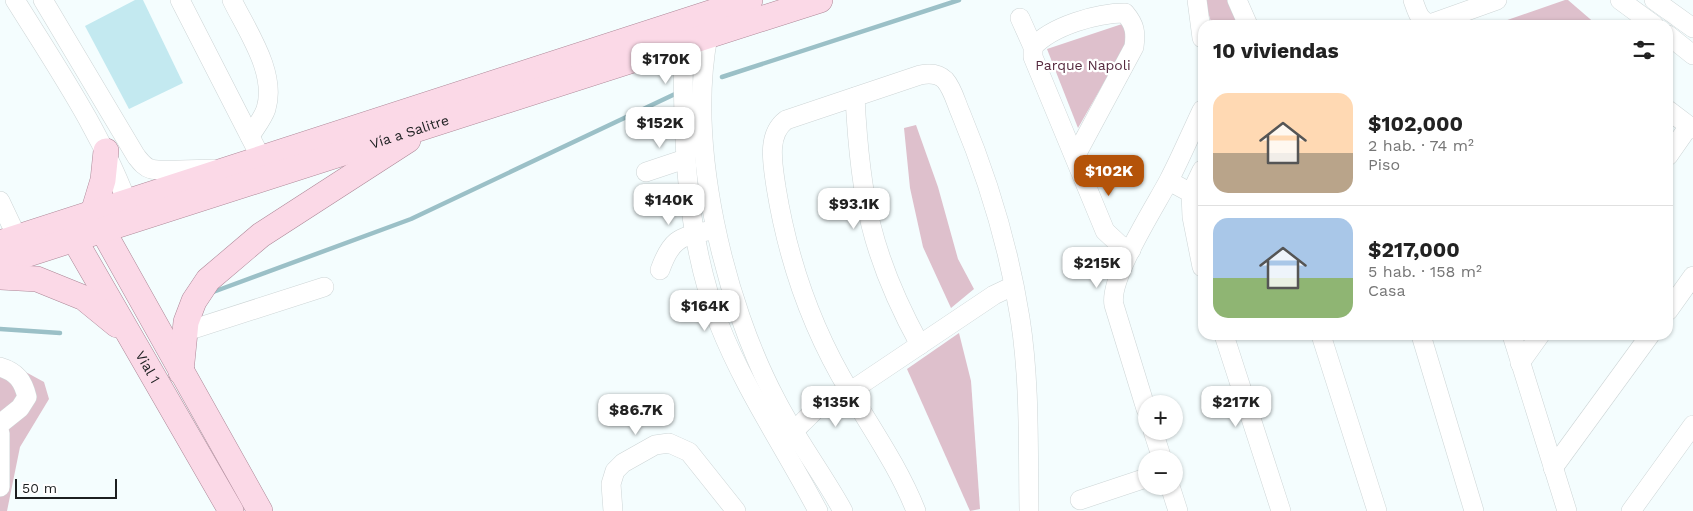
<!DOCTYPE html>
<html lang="es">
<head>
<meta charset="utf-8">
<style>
	body { margin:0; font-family:"Work Sans",sans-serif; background:#f6f6f6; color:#222; height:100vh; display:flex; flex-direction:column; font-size:19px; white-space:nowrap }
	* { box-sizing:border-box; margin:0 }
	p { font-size:16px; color:#767676 }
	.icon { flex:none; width:28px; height:28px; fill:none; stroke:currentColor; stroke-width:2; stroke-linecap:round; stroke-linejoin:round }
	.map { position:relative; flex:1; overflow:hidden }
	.drawer { position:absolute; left:1198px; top:20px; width:475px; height:320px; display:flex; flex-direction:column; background:#fff; border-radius:15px; box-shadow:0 1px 4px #0004 }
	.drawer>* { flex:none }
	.buttons { position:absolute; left:1138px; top:395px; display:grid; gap:10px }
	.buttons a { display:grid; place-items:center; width:45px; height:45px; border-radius:50%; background:#fff; box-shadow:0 1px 4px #0004; font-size:25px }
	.scale { position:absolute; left:15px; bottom:12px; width:102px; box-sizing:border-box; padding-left:5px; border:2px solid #1c1f20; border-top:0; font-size:14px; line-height:18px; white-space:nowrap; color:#1c1f20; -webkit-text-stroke:4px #fff; paint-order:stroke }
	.price { position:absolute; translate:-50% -42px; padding:0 11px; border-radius:10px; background:#fff; color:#222; font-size:16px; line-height:32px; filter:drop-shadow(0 1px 2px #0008) }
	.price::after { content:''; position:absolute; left:50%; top:30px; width:15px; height:11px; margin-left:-8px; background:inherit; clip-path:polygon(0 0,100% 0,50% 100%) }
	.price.selected { background:#b45309; color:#fff }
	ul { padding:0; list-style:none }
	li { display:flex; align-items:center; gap:15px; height:125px; padding:0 15px }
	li+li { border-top:1px solid #e0e0e0 }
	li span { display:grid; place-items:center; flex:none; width:140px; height:100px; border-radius:15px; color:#555 }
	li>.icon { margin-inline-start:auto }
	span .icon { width:60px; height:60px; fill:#fffc; stroke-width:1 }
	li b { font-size:21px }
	h2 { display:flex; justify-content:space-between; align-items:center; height:60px; padding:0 15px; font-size:21px }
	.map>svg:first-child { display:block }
	.green { fill:#dec0cc }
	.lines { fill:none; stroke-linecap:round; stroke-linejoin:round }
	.stream { stroke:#9bc0c7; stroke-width:4.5 }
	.building { fill:#c3e9f0 }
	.minor-casing { stroke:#cdd5d6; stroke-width:20 }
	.major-casing { stroke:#ac8797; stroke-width:26 }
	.minor { stroke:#fff; stroke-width:19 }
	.major { stroke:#fbd9e7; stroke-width:25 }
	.labels { text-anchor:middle; stroke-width:4.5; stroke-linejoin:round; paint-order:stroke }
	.park-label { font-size:14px; fill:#562a3f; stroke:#fff }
	.street-label { font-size:14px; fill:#1c1f20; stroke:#fff }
</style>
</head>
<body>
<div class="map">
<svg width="1693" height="511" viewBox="0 0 1693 511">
	<rect width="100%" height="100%" fill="#f4fdfe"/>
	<g class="green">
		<polygon points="1207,0 1231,0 1239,25 1212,25 1206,6"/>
		<polygon points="1565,0 1568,0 1597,25 1493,25"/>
		<polygon points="1125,23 1130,37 1078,128 1047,49"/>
		<polygon points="916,125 938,187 958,259 974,289 951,308 923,247 910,188 904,128"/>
		<polygon points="959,333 971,381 980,509 970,511 907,369"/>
		<polygon points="0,358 44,382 49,399 20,447 7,511 0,511"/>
	</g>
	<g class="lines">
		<g class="stream">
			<polyline points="722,77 959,0"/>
			<polyline points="213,292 411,219 675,94"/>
			<polyline points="0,329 60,333"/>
		</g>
	</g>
	<polygon class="building" points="135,0 143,0 183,83 129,109 85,26"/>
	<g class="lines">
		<defs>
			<g id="minor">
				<path d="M15,0C58,69 104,136 131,213"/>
				<path d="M43,0L136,156C140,161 144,167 151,169C160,172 201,169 215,169"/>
				<polyline points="180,0 261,158"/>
				<path d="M232,0C247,31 277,73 266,109C263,118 255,128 250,136"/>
				<polyline points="1197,0 1202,38"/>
				<polyline points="1237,0 1248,25"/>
				<path d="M1413,0C1417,11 1419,21 1430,24L1497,0"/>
				<polyline points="1620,0 1654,25"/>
				<polyline points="1654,0 1693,28"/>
				<polyline points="1020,18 1033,47 1033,57 1105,231 1120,245 1131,250"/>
				<polyline points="1668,35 1693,55"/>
				<path d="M708,36C687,146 724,302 776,400C796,439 822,473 843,511"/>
				<path d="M683,44C683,138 685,235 719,324C745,390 785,448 818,511"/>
				<path d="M1033,47C1052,26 1097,13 1125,13C1135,25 1136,32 1134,47L1076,155"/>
				<path d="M855,97C860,197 871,256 920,345"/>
				<polyline points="1668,110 1693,129"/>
				<polyline points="1668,156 1689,126"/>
				<polyline points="646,172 685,159"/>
				<polyline points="1169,181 1191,193 1192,217 1202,267"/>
				<polyline points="1191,193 1202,170"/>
				<polyline points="0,201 17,237"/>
				<path d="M660,270C670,242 678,236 708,231"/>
				<polyline points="1668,311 1693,276"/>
				<polyline points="184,332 324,287"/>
				<polyline points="1224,335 1281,511"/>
				<polyline points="1321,335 1377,511"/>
				<polyline points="1421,335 1474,511"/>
				<polyline points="1512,335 1567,511"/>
				<polyline points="1520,363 1540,335"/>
				<path d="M0,367C17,372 23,381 27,397L20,408L0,424"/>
				<path d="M1146,409L1114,305C1108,279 1156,205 1169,180C1181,157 1191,133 1202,110"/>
				<polyline points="1153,431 1162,459"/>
				<polyline points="0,433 0,487"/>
				<path d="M782,438C789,433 797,429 802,423C813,413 824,397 842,397L994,295L1013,286"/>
				<polyline points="1553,468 1650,335"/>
				<polyline points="1170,486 1178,511"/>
				<polyline points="1080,500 1146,478"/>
				<polyline points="613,511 611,484 615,471 623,463 655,445 669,443 689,452 736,511"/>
				<path d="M916,511C899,468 873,431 850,392C811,328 788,261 776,187C773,165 766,135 786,120L920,75C929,73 938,73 945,80C953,89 956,103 961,114C988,179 1009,248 1020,318C1030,381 1028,447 1029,511"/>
				<polyline points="1631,511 1693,425"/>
			</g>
			<g id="major">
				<polyline points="106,151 103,180 93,213 260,511"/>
				<path id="s1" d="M66,225L231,511"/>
				<polyline points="0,243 750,0"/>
				<path id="s2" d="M0,263L820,0"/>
				<polyline points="0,277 37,279 84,298 117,325"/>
				<polyline points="181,372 186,322 194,301 208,280 261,235 408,140"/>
			</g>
		</defs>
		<use href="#minor" class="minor-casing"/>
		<use href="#major" class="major-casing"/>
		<use href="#minor" class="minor"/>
		<use href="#major" class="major"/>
	</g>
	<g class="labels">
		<g class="park-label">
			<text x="1083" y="70">Parque Napoli</text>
		</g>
		<g class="street-label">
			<text dy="5" stroke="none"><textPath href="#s2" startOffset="430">Vía a Salitre</textPath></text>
			<text dy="5" stroke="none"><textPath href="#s1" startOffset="164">Vial 1</textPath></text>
		</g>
	</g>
</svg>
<div class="buttons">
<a>+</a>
<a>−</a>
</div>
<div class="scale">50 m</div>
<b class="price" style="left:666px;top:85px">$170K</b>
<b class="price" style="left:660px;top:149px">$152K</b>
<b class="price selected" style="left:1109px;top:197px">$102K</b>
<b class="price" style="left:669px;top:226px">$140K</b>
<b class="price" style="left:854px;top:230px">$93.1K</b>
<b class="price" style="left:1097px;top:289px">$215K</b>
<b class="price" style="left:705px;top:332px">$164K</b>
<b class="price" style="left:836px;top:428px">$135K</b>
<b class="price" style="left:1236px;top:428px">$217K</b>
<b class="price" style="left:636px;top:436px">$86.7K</b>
<section class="drawer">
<h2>10 viviendas<svg class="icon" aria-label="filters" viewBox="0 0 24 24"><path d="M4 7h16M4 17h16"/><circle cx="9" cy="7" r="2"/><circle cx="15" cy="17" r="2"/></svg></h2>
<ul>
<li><span style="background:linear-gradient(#ffd9b3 60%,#b9a48a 0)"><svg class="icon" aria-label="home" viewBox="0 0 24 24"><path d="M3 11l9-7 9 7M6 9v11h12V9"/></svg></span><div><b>$102,000</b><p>2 hab. · 74 m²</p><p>Piso</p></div></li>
<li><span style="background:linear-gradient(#a9c7e8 60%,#8fb573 0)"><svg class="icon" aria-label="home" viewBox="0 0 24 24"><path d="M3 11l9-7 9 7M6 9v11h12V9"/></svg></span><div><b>$217,000</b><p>5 hab. · 158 m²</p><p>Casa</p></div></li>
</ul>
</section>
</div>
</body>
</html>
